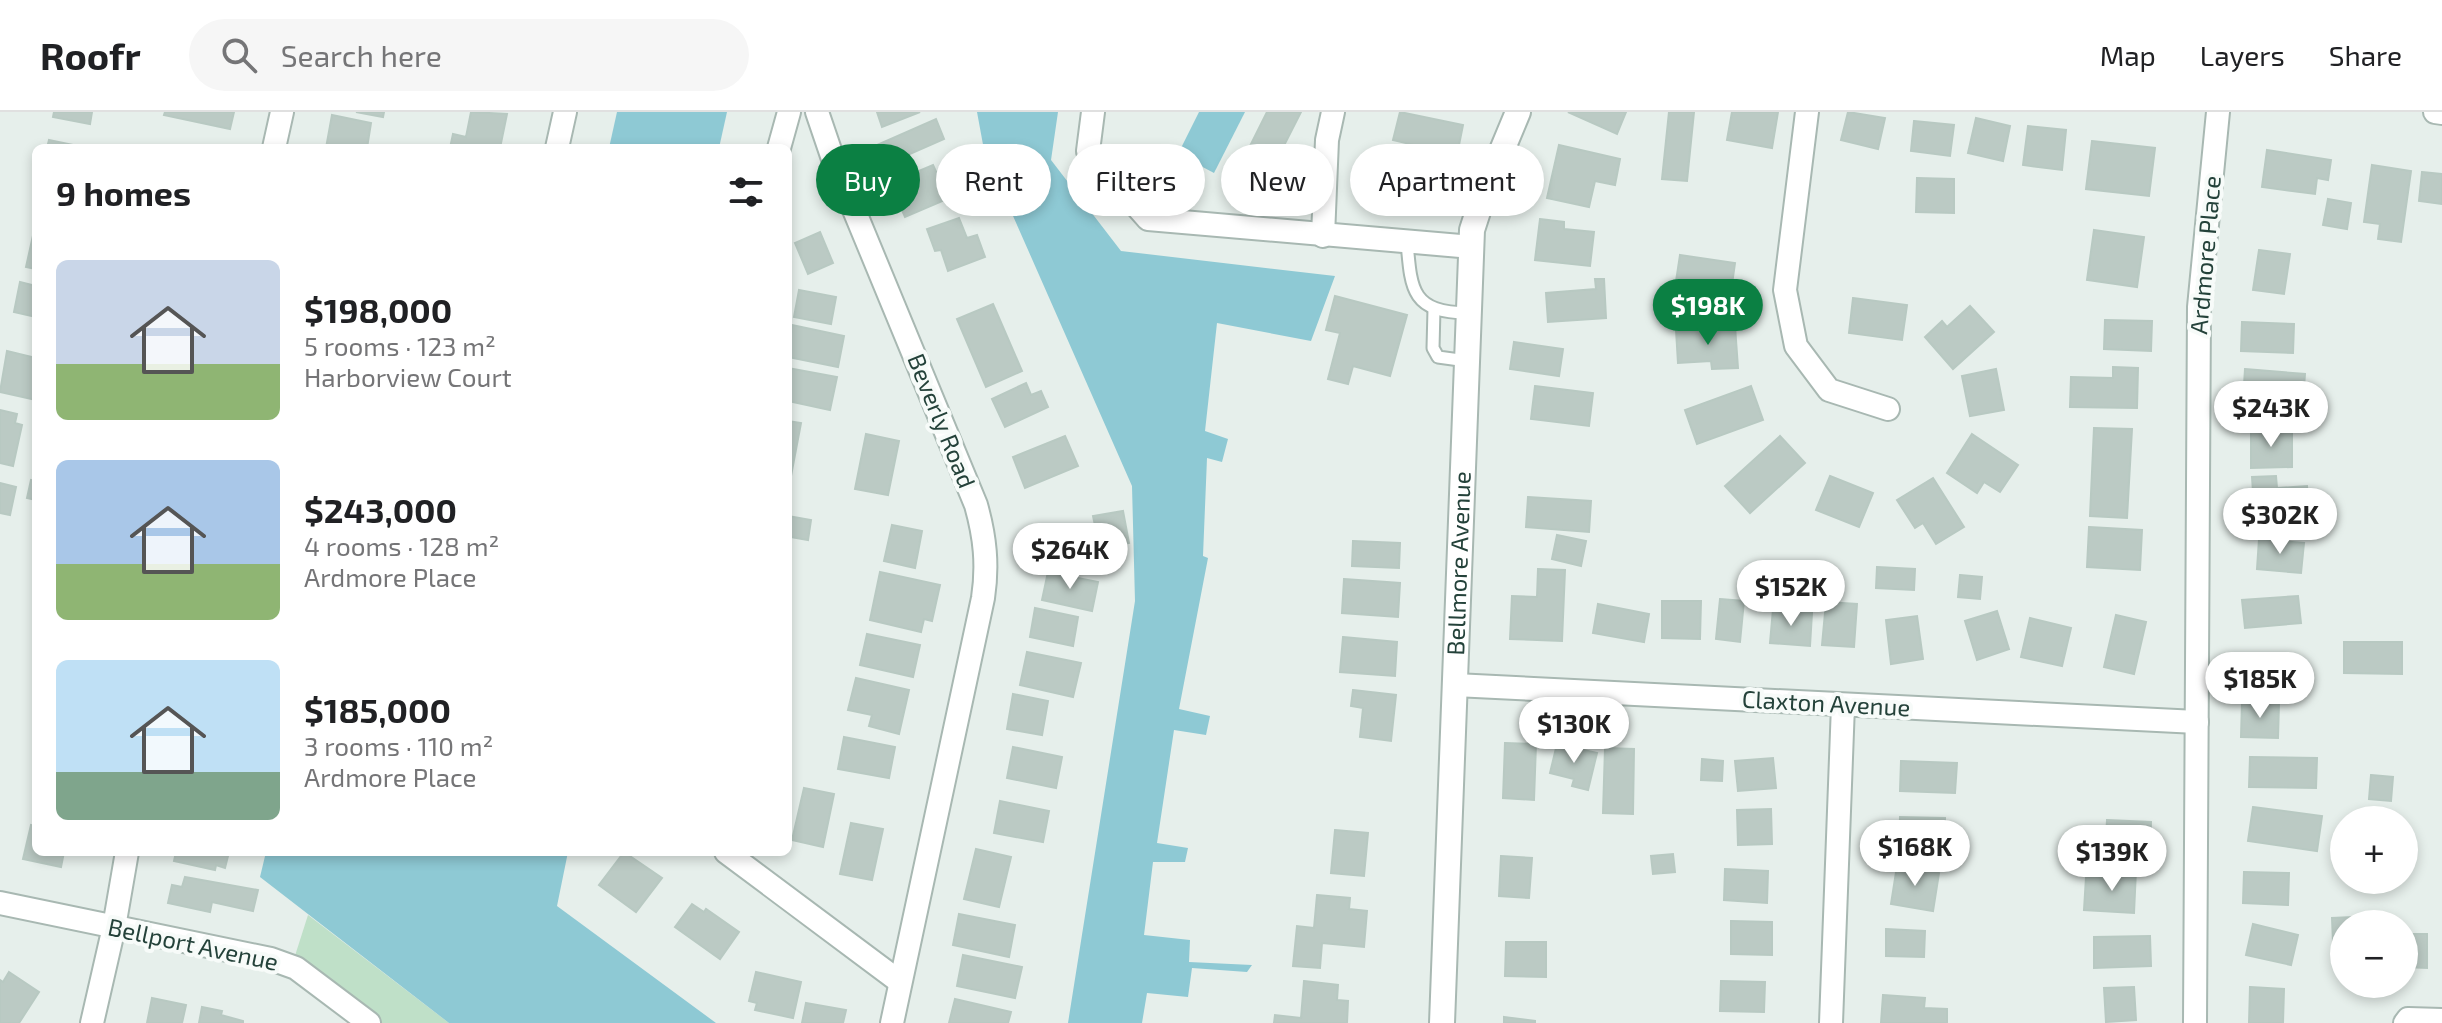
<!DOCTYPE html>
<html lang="en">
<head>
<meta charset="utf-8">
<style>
	body { margin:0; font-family:"Exo 2",sans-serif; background:#f6f6f6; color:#202124; height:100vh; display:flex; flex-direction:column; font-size:30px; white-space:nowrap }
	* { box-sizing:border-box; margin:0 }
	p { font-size:26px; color:#757577 }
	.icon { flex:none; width:44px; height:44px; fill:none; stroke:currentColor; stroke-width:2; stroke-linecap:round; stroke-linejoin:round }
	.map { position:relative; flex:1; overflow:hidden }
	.details { position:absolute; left:32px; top:32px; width:760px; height:712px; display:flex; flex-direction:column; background:#fff; border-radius:12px; box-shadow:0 4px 12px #0003 }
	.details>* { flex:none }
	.hud { position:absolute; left:816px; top:32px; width:760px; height:72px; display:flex; gap:16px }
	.buttons { position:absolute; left:2330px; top:694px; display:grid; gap:16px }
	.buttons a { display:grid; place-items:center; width:88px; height:88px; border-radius:50%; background:#fff; box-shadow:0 4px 12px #0003; font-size:40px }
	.price { position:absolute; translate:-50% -68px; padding:0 18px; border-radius:28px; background:#fff; color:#222; font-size:26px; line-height:52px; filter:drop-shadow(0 2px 4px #0008) }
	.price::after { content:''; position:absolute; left:50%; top:48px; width:24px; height:18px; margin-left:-12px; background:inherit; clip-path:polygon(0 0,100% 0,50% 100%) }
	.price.selected { background:#0b8043; color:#fff }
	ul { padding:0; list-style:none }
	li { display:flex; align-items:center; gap:24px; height:200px; padding:0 24px }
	li span { display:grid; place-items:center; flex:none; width:224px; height:160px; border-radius:12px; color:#555 }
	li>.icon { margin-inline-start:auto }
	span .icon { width:96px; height:96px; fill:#fffc; stroke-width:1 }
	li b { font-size:34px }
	h2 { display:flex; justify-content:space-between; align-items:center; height:96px; padding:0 24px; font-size:34px }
	.tag { padding:0 28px; border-radius:36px; background:#fff; box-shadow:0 4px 12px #0003; font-size:28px; line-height:72px }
	.tag.selected { background:#0b8043; color:#fff }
	header { display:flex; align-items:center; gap:48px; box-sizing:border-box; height:112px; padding:0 40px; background:#fff; border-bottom:2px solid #e0e0e0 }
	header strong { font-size:38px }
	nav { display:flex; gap:44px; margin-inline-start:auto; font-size:28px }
	.search { width:560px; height:72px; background:#f6f6f6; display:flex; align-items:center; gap:20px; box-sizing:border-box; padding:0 28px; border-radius:44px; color:#757577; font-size:30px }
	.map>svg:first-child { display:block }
	.green { fill:#bfe0c8 }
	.water { fill:#8ec9d4 }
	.building { fill:#bbcac4; stroke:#b8c9c2; stroke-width:2 }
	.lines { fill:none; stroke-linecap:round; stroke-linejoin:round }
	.service-casing { stroke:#a8b8b2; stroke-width:15 }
	.minor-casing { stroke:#a8b8b2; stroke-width:26 }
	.tertiary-casing { stroke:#a8b8b2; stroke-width:28 }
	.service { stroke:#fff; stroke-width:11 }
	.minor { stroke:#fff; stroke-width:22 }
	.tertiary { stroke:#fff; stroke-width:24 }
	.labels { text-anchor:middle; stroke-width:8; stroke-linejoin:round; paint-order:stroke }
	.street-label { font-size:24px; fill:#24423a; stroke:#f7fbf9 }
</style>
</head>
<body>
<header>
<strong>Roofr</strong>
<div class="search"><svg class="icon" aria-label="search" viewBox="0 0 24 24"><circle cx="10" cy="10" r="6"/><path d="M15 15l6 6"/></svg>Search here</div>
<nav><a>Map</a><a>Layers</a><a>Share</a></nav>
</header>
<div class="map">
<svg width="2442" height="911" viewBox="0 0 2442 911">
	<rect width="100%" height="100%" fill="#e6efeb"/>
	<polygon class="green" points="308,803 449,911 373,911 293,850"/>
	<g class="water">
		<polygon points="617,0 727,0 719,36 609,36"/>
		<polygon points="977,0 1058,0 1051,48 1121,139 1335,164 1311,229 1217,211 1205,319 1228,327 1222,350 1207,346 1203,444 1208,446 1179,597 1210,604 1206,623 1174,618 1157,731 1188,736 1185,750 1153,750 1144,823 1190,828 1189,850 1252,853 1247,860 1192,856 1188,885 1147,881 1142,911 1068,911 1135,489 1132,374 984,38"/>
		<polygon points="1199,0 1245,0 1214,61 1178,42"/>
		<polygon points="266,740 568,740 557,794 716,911 449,911 260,765"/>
	</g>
	<g class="building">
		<polygon points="54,0 92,0 90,12 53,5"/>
		<polygon points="165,0 234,0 230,17 164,3"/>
		<polygon points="356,0 384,0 383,5"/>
		<polygon points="471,0 507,2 500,36 450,36 453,22 466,25"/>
		<polygon points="877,0 920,0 882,15"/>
		<polygon points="1267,0 1301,0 1266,69 1239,56"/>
		<polygon points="1400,0 1463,13 1457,43 1393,28"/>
		<polygon points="1568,0 1626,0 1617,22"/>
		<polygon points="1669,0 1694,0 1687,69 1662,67"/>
		<polygon points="1732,0 1778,0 1772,36 1727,28"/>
		<polygon points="1848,0 1885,6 1878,37 1841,28"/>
		<polygon points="332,3 371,11 367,36 326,36"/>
		<polygon points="1976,6 2010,14 2003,49 1968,41"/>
		<polygon points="936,7 944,27 885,53 877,33"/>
		<polygon points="1914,9 1954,13 1950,44 1911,39"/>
		<polygon points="2028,14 2066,18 2062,58 2023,53"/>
		<polygon points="49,28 83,35 83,36 47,36"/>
		<polygon points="2092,29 2155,36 2149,84 2086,77"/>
		<polygon points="1559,33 1620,47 1615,73 1595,69 1589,95 1547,86"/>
		<polygon points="2267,38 2331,48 2328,68 2317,66 2315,82 2262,75"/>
		<polygon points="933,53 942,73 955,68 961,81 905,105 890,71"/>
		<polygon points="2372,53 2411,59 2401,130 2378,127 2380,112 2364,110"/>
		<polygon points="1410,56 1451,65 1445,92 1404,83"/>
		<polygon points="2422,60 2442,62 2442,92 2419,89"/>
		<polygon points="1917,66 1954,67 1954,101 1916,100"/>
		<polygon points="2328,87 2351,91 2347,117 2323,113"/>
		<polygon points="959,106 967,126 977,123 985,145 948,159 941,138 935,139 927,117"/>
		<polygon points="1540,107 1564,110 1564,117 1594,120 1590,154 1535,148"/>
		<polygon points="36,110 36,157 26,155"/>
		<polygon points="2094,118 2144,125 2137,175 2087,168"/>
		<polygon points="820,120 833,151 808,162 795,131"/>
		<polygon points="2259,138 2290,142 2284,182 2253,178"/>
		<polygon points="1680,143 1735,151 1729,193 1706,189 1707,181 1675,176"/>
		<polygon points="1595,167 1604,167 1606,206 1548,210 1546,181 1596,177"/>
		<polygon points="20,170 36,174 36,205 14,200"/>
		<polygon points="799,178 836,185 831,212 794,205"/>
		<polygon points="1335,184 1407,203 1390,264 1353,254 1348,272 1328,267 1340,221 1326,218"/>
		<polygon points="1853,186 1907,193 1902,228 1849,221"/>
		<polygon points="993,192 1022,259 986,275 957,207"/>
		<polygon points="1970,194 1994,220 1953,257 1925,225 1942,209 1947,215"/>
		<polygon points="2105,208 2152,209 2151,239 2104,237"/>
		<polygon points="2242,210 2294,212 2293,241 2241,239"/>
		<polygon points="792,213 844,224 838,255 788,245"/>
		<polygon points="1735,214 1738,256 1712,257 1711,249 1678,251 1676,218"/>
		<polygon points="1514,230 1563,237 1559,264 1510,257"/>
		<polygon points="7,239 36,246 36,288 0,280"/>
		<polygon points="2113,255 2138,256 2137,296 2070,295 2071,265 2113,266"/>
		<polygon points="788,256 837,265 830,298 788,289"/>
		<polygon points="1996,257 2004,298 1970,304 1962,264"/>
		<polygon points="2245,257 2305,262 2304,275 2294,274 2293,293 2243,289"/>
		<polygon points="1026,271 1031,283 1041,279 1048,295 1005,315 992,287"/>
		<polygon points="1535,274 1593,281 1589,314 1531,307"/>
		<polygon points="1751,274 1763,308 1697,332 1685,298"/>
		<polygon points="0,298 17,302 15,311 22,313 13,354 0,351"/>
		<polygon points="788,309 801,311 791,364 788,364"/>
		<polygon points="2094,316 2132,317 2127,406 2090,404"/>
		<polygon points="2251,319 2292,319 2292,355 2251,356"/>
		<polygon points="866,322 899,329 888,383 855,377"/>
		<polygon points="1972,322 2018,353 2000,380 1984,370 1977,381 1947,361"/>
		<polygon points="1065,324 1078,354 1025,376 1013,345"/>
		<polygon points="1780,324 1805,351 1750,401 1725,374"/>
		<polygon points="1830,364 1873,381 1859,415 1816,398"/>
		<polygon points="2276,364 2277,376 2307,374 2309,406 2255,409 2252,365"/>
		<polygon points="1933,366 1964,415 1936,432 1923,411 1915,416 1897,388"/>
		<polygon points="31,368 36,369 36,388 27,386"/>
		<polygon points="0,371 16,375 10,403 0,401"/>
		<polygon points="1528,385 1591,389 1589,420 1526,415"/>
		<polygon points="1123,399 1129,431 1100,437 1093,404"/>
		<polygon points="788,404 811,408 808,428 791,425 788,441"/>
		<polygon points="892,413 922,419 915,456 884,449"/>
		<polygon points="2089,415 2142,418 2140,458 2087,455"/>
		<polygon points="1094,422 1094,452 1038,453 1037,424"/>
		<polygon points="1557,423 1586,429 1581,454 1552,447"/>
		<polygon points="2259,427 2304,431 2301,461 2257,457"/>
		<polygon points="1353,429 1400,431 1399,456 1352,454"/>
		<polygon points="1877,455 1915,457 1914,478 1876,476"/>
		<polygon points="1538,457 1565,458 1562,529 1510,527 1512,484 1537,485"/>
		<polygon points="880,460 940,473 932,509 924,507 921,520 870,508"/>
		<polygon points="1048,460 1098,470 1092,499 1042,488"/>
		<polygon points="1960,463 1982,465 1980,487 1958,485"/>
		<polygon points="1344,467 1400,471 1398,505 1342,501"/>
		<polygon points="2298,484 2301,511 2245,516 2242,488"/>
		<polygon points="1720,487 1744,489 1740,530 1716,527"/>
		<polygon points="1662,489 1701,489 1700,527 1662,526"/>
		<polygon points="1826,490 1857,492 1854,535 1822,533"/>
		<polygon points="1598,492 1649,502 1644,530 1593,521"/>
		<polygon points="1035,496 1078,505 1073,534 1030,525"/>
		<polygon points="1773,497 1812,501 1810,534 1770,531"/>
		<polygon points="1997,499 2009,537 1977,548 1965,509"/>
		<polygon points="2116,503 2146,510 2134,562 2104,555"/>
		<polygon points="1917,504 1923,547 1891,552 1886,508"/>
		<polygon points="2030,506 2071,516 2062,554 2021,545"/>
		<polygon points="867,522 920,533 913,565 860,553"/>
		<polygon points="1343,525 1397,530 1395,564 1340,560"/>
		<polygon points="2344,530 2402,530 2402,562 2344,561"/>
		<polygon points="1027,540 1081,551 1073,585 1020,573"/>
		<polygon points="856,566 909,578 899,622 869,614 872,603 848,598"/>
		<polygon points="1353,578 1396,583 1391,629 1360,625 1363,596 1351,594"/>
		<polygon points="1013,582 1048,589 1042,623 1007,617"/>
		<polygon points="2242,590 2279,591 2278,626 2241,625"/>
		<polygon points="844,625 895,635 889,666 838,657"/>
		<polygon points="1505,631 1536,632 1534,688 1503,686"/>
		<polygon points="1557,632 1597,641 1588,678 1572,674 1574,667 1550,661"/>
		<polygon points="1013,635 1062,645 1056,676 1007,666"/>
		<polygon points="1605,636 1634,637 1633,702 1603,701"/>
		<polygon points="2250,645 2317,646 2316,676 2249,675"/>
		<polygon points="1773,646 1776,676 1738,679 1735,649"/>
		<polygon points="1702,647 1723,649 1722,669 1701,668"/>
		<polygon points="1901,649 1957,651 1955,681 1900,679"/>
		<polygon points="2371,663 2393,665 2391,689 2369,687"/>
		<polygon points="804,676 834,682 823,735 792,728"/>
		<polygon points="1000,689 1049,699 1043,730 994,721"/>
		<polygon points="2253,695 2322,704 2317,739 2248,729"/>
		<polygon points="1771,697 1772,732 1738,733 1737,698"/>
		<polygon points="1900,705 1945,706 1944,740 1899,739"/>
		<polygon points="2107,708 2151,710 2150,744 2105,741"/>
		<polygon points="851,711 883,717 872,768 840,762"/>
		<polygon points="31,713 36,714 36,740 64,740 61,755 23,747"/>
		<polygon points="1335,718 1368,721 1364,764 1331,761"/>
		<polygon points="976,737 1011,745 999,795 964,787"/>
		<polygon points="176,740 229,740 225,756 216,753 215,758 174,749"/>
		<polygon points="624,740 662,766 636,800 599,773"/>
		<polygon points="1673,742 1675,760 1653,762 1651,744"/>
		<polygon points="1501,744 1532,746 1529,786 1499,784"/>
		<polygon points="1897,754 1939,761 1933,799 1891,792"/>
		<polygon points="1725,757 1768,759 1767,791 1724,788"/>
		<polygon points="2114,757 2136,758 2134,801 2084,798 2086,765 2114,767"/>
		<polygon points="2244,760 2289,761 2288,793 2243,791"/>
		<polygon points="185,765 258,778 253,799 212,790 210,800 168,791 172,773 182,775"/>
		<polygon points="1317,783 1350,786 1349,797 1367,799 1364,835 1322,831 1320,856 1293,854 1297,814 1314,816"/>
		<polygon points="692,792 704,800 706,797 739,820 720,847 675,815"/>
		<polygon points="959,802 1015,813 1009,845 953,833"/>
		<polygon points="2353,805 2354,812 2344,812 2344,830 2333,831 2332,806"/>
		<polygon points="1731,809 1772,810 1772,843 1731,842"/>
		<polygon points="2253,812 2298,823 2291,853 2246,843"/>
		<polygon points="1886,817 1925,819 1924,845 1886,844"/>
		<polygon points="2404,822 2427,822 2427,856 2404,855"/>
		<polygon points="2150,824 2151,854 2094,856 2094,825"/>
		<polygon points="1506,830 1546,830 1546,865 1505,864"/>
		<polygon points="963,843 1022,855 1015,886 957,874"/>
		<polygon points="9,860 39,880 19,911 0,911 0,868 3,870"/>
		<polygon points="756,860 801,870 793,906 755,898 757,891 749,889"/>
		<polygon points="1304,869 1338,873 1337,888 1348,889 1347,911 1274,911 1275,903 1301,906"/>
		<polygon points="1721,869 1765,870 1764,900 1720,899"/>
		<polygon points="2134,875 2136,908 2106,910 2104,876"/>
		<polygon points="2250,875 2284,877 2283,911 2249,911"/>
		<polygon points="1883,883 1925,886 1924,896 1947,897 1947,911 1881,911"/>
		<polygon points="152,886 186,893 182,911 147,911"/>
		<polygon points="955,887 1011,900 1008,911 949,911"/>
		<polygon points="806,891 846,898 843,911 802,911"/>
		<polygon points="202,895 222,899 221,903 243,909 243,911 199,911"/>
		<polygon points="1504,905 1535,909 1535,911 1504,911"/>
	</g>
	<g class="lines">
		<defs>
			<g id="service">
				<path d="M1407,130C1411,179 1412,200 1468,201"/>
				<polyline points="1434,197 1433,236 1438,245 1467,249"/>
			</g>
			<g id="minor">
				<path d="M817,0L833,47L976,393C985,425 988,453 983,486L892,911"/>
				<polyline points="1093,0 1088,39 1148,107 1472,135"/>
				<polyline points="1807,0 1785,178 1796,234 1829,278 1888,297"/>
				<polyline points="2435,0 2442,1"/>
				<polyline points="274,36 282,0"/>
				<polyline points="557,36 565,0"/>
				<polyline points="779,36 789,0"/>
				<polyline points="1323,124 1327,28 1333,0"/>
				<polyline points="1455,573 2197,610"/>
				<polyline points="726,740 900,870"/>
				<polyline points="0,791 271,847 296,856 369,911"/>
				<polyline points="92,911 114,815 127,740"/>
				<polyline points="1831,911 1843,593"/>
				<polyline points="2195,911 2199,195 2218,0"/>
				<polyline points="2405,911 2408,907 2442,908"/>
			</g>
			<g id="tertiary">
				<path id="s1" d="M1442,911L1472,118L1483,84L1518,0"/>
			</g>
		</defs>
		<use href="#service" class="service-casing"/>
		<use href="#minor" class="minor-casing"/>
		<use href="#tertiary" class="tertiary-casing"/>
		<use href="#service" class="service"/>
		<use href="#minor" class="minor"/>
		<use href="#tertiary" class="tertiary"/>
	</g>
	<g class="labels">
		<g class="street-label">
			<text transform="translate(2206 143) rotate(-85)" y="8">Ardmore Place</text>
			<text transform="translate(941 309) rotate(68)" y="8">Beverly Road</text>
			<text dy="8" stroke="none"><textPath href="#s1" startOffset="460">Bellmore Avenue</textPath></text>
			<text transform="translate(1826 592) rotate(3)" y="8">Claxton Avenue</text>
			<text transform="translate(193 833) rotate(12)" y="8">Bellport Avenue</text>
		</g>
	</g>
</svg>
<div class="buttons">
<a>+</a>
<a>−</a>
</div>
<b class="price selected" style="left:1708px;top:235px">$198K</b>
<b class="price" style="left:2271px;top:337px">$243K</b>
<b class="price" style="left:2280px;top:444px">$302K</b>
<b class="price" style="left:1070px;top:479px">$264K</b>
<b class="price" style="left:1791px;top:516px">$152K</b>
<b class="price" style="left:2260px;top:608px">$185K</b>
<b class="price" style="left:1574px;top:653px">$130K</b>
<b class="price" style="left:1915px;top:776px">$168K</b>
<b class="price" style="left:2112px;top:781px">$139K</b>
<div class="hud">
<a class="tag selected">Buy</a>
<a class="tag">Rent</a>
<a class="tag">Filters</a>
<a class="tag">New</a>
<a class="tag">Apartment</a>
</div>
<section class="details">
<h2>9 homes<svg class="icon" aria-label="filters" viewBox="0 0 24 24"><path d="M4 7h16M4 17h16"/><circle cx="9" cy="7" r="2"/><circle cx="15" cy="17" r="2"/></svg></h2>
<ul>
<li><span style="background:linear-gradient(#c9d6e8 65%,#8fb573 0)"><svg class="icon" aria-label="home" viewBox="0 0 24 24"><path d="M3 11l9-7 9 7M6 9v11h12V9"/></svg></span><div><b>$198,000</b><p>5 rooms · 123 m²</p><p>Harborview Court</p></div></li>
<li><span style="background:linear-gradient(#a9c7e8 65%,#8fb573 0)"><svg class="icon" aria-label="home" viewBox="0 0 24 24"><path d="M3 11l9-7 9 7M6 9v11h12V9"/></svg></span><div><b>$243,000</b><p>4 rooms · 128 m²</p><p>Ardmore Place</p></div></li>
<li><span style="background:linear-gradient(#bfe0f5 70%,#7fa58c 0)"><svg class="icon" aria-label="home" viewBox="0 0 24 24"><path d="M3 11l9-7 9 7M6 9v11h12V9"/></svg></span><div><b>$185,000</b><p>3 rooms · 110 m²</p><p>Ardmore Place</p></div></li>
</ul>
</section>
</div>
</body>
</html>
